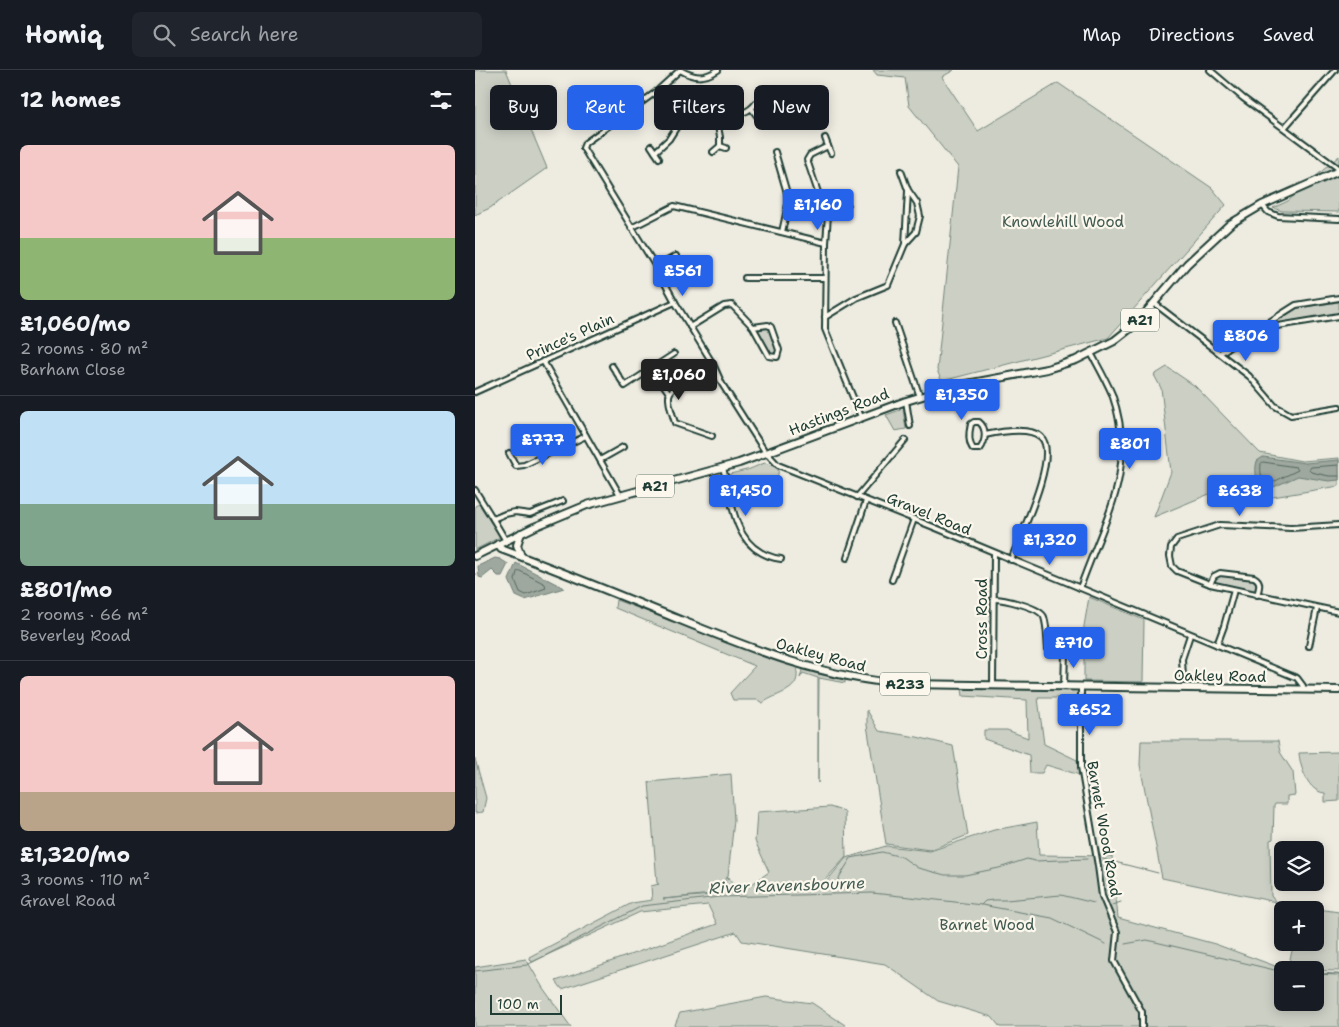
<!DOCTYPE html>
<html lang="en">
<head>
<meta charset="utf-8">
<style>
	body { margin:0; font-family:"Shantell Sans",sans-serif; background:#20242c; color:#f1f3f6; height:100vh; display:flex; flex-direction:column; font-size:19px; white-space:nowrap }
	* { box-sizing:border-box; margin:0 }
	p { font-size:16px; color:#9ea1a6 }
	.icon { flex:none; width:28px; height:28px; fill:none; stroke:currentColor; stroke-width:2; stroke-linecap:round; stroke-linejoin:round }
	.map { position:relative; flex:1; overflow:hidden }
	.sheet { display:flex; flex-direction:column; background:#171b24; width:475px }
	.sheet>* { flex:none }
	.top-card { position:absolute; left:15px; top:15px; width:475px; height:45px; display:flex; gap:10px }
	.controls { position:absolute; left:799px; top:771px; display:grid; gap:10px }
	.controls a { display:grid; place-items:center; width:50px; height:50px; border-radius:8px; background:#171b24; box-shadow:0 2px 12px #0003; font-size:25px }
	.scale { position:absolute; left:15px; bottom:12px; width:72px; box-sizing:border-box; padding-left:5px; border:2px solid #1f3d34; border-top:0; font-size:14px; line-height:18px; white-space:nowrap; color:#1f3d34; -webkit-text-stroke:4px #fbf7ec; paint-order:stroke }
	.price { position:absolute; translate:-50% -42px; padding:0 11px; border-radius:5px; background:#2563eb; color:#fff; font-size:16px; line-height:32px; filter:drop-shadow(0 1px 2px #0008) }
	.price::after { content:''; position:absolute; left:50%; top:30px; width:15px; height:11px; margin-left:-8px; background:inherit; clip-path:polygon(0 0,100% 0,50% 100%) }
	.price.current { background:#222; color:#fff }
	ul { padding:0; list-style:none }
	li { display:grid; align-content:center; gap:10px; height:265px; padding:0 20px }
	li+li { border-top:1px solid #363941 }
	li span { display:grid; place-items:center; height:155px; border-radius:8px; color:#555 }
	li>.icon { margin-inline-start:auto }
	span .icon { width:90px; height:90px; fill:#fffc; stroke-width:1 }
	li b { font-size:21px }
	h2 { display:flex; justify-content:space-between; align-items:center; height:60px; padding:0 20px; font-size:21px }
	.tag { padding:0 18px; border-radius:8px; background:#171b24; box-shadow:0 2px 12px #0003; font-size:18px; line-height:45px }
	.tag.current { background:#2563eb; color:#fff }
	header { display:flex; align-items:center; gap:30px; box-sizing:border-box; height:70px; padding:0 25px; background:#171b24; border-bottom:1px solid #363941 }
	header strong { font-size:24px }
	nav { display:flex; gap:28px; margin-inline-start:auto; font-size:18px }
	.search { width:350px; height:45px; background:#20242c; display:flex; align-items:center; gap:12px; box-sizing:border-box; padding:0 18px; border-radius:8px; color:#9ea1a6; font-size:19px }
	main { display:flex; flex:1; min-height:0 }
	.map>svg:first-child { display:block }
	.green { fill:#cbcfc4; stroke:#75867c }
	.water { fill:#9fa89f; stroke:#6c7d74 }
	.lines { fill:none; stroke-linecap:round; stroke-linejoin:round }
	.shore { stroke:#52685f; stroke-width:1 }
	.stream { stroke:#6c7d74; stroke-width:1 }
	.street-casing { stroke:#1f3d34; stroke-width:8 }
	.primary-casing { stroke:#1f3d34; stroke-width:10 }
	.street { stroke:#fbf7ec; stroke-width:4 }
	.primary { stroke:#fbf7ec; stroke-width:6 }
	.labels { text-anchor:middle; stroke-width:4.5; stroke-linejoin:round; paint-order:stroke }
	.shield { fill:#fbf7ec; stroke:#61756b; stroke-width:1 }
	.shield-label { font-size:14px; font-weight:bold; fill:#1f3d34 }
	.park-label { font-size:15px; fill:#415a51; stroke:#fbf7ec }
	.street-label { font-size:15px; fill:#1f3d34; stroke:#fbf7ec }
	.water-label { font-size:16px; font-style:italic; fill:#455d54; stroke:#fbf7ec }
</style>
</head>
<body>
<header>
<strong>Homiq</strong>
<div class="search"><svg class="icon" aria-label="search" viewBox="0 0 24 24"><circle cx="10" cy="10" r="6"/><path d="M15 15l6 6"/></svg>Search here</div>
<nav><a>Map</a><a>Directions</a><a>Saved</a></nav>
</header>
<main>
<section class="sheet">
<h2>12 homes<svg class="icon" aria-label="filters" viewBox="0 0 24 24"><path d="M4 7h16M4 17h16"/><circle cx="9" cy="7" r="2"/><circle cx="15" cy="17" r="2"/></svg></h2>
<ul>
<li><span style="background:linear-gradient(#f6c9c9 60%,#8fb573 0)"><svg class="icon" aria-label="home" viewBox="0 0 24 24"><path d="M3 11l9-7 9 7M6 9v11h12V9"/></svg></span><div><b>£1,060/mo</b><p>2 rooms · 80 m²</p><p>Barham Close</p></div></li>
<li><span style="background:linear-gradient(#bfe0f5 60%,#7fa58c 0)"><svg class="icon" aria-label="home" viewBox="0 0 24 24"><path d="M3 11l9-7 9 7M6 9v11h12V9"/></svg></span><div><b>£801/mo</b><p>2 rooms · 66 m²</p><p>Beverley Road</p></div></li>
<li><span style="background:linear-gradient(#f6c9c9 75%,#b9a48a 0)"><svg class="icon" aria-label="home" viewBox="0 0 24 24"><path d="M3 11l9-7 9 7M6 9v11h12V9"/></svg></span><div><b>£1,320/mo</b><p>3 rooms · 110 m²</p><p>Gravel Road</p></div></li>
</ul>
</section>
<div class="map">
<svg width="864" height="957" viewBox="0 0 864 957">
	<rect width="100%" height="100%" fill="#eeece1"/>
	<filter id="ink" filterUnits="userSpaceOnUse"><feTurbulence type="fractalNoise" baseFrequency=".02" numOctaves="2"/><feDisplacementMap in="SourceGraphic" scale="10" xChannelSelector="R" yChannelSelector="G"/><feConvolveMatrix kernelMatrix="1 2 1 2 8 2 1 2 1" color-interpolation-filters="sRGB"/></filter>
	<g filter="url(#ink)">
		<g class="green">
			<polygon points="0,0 31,0 72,98 15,138 0,145"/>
			<polygon points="398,0 479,0 467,7 503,61 583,13 737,118 751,135 633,268 475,309 466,310 462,300 483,97 434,36 430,8 402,5"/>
			<polygon points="864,86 864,142 807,141 798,138 813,131"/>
			<polygon points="864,232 864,243 796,254 822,238"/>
			<polygon points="286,257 295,258 302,276 302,283 300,285 296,284 282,260"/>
			<polygon points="692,297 720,316 785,383 827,391 864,388 864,416 792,428 751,417 679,447 696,402 686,318 679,305"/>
			<polygon points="428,339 431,359 420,361 411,345"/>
			<path d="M290,393L303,398C308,417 268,417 257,413L254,406L255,404C259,403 264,402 267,401C276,400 282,395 290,393Z"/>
			<polygon points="4,434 25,467 0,480 0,436"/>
			<polygon points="744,504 780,509 783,513 781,520 779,521 739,513 740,508"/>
			<polygon points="614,527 669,550 668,612 609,611 609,556"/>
			<path d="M141,530L321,597C328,622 302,622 288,633L282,630H258L255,623L280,596L140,538Z"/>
			<polygon points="327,600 370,610 370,613 344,608 343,713 343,608 328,603 325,608"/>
			<polygon points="487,619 603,620 604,628 563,628 569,674 602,690 605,705 571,695 567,703 555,703 554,685 509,669 509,660 532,660 553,668 552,630 488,626"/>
			<polygon points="392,640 404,661 442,667 478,676 493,765 455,780 411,774 392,655"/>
			<polygon points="666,671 803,671 805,682 818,702 820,725 812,726 812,734 800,734 799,736 798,769 795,770 796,826 801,832 687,808 665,695"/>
			<path d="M864,682V731L850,732V723C833,722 825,697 824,683Z"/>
			<polygon points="0,689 11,728 8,742 0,743"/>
			<polygon points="256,704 259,750 253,806 237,824 188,829 237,825 254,807 263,824 294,802 280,771 282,742 355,737 370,742 371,787 349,811 351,812 371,788 411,776 455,781 519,760 562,752 564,785 637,786 643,848 740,874 811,900 808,900 808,932 840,932 840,903 864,904 864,957 525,957 517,947 463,931 410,894 267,871 261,862 87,919 81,911 242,854 233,835 165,842 57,892 54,887 157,833 177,830 176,816 184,814 182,813 174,712"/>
			<polygon points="829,837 864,842 864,901 819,900 813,897 819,873 840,872 840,840 828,840"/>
			<polygon points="51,889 68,918 96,957 0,957 0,897"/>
			<polygon points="291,927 337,933 370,955 370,957 199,957 205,943"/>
		</g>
		<g class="water">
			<path d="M788,387L830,393L864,390V410L854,411L823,406L792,420C781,416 779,401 782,391Z"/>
			<polygon points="20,488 25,489 33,494 27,506 23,506 17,500 7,508 4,507 3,496"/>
			<polygon points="41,493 89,518 50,530 41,526 34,510"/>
		</g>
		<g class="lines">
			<g class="shore">
				<path d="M788,392L821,397L823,400L792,415C786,409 785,402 786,394Z"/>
				<polyline points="864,395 836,397 834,400 836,402 854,406 864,406"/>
				<polygon points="45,501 70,514 71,518 51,525 45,522 40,510 42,502"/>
			</g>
			<g class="stream">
				<polyline points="0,505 3,503"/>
				<polyline points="628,789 683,803"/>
				<polyline points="358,823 365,806 376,788 407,782 427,787 443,798 470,805 490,805 524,798 552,789 560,791 612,789"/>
				<polyline points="506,835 510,831 518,830 531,830 586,825 619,833"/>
				<polyline points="637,835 646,832"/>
				<polyline points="650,874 672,870 808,902"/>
				<polyline points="0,901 52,895 167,836 244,827 397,823 435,827 507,835 577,848 631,874"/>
				<polyline points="840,904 864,905"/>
			</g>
			<defs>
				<g id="street">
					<path d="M243,0C229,9 219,8 205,0L181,22L110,73L108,78L181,197L200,232L238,294L247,314L289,380L303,395L461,458L822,608L828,616L827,619"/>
					<polyline points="735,0 768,28 864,99"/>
					<path d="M181,22C188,32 197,45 208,51C221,57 230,48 242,46C257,43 271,47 281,33"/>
					<polyline points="277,39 282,46"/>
					<polyline points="241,46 245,67 245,76"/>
					<polyline points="810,57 860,0"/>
					<polyline points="350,68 353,76"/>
					<polyline points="176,76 184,88"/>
					<polyline points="180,82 194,69 206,50"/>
					<polyline points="238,82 245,76 251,78"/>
					<polyline points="300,82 314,130 307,162"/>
					<polyline points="787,135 793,142 803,146 864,149"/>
					<polyline points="353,145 348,137 332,90 335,85 353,76 356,83"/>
					<polyline points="156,158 199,136 351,173 350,259 386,347"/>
					<polyline points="351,173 353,145 372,134"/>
					<polyline points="430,174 433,121"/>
					<polyline points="181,197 201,186"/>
					<polyline points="270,208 350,208"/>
					<polyline points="679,233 774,306 800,336 816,345 864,337"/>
					<polyline points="350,247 381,228 413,215 430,174 441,162 445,146 442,133 433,120 426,101"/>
					<polyline points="420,253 445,327"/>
					<polyline points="215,257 249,236 257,235 278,257 294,286 302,287 304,280 296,257 293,255 278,257"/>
					<polyline points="784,259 864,246"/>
					<polyline points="745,283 821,235 864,228"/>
					<polyline points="68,291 145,425"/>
					<polyline points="137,296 150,316 199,284"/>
					<polyline points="177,298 194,323"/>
					<polyline points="0,322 200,232"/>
					<polyline points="431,331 435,356"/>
					<path d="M499,352H504C512,358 511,371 505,379H498C493,372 494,362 496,354Z"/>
					<path d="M510,365C524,362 554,356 566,367C585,385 544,468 536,490"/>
					<path d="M237,366L200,353C198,345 193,334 194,326C195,315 228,300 238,294"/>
					<polyline points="34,383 41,396 49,395 111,366"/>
					<polyline points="125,390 148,377"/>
					<path d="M248,398C259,436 258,482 306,489"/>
					<polyline points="0,420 18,449 30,444 40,442 55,444 88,431"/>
					<polyline points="382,427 430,370"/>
					<polyline points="18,449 31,471"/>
					<polyline points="864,455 816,458 745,455 702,469 696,477 695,486 697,496 702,501 735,514 864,542"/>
					<polyline points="372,488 391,431"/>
					<polyline points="417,510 439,449"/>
					<path d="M735,514L739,506L745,503L779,507C787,511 784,518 782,525"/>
					<path d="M605,518C629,449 664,401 637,324C631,310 623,296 616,283"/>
					<path d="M518,529C528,529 565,537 569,547C572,556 572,569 573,579"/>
					<polyline points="742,575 749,556 759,520"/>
					<polyline points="834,576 842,538"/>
					<polyline points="708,608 707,589 715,565"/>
					<polyline points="518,615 519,483"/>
					<polyline points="589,616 590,583"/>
					<polyline points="606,616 606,697 623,796 627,826 642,862 639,891 667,942 667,957"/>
				</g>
				<g id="primary">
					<path d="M23,474L26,479C80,499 134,521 188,543C267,575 344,608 430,614L864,620"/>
					<polyline points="0,486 59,457 112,435 264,393 431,331 481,316 572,299 601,290 639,271 662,253 712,194 755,154 787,135 864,101"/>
					<polyline points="46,486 42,475 46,463"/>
				</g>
			</defs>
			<use href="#street" class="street-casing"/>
			<use href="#primary" class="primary-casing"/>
			<use href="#street" class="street"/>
			<use href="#primary" class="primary"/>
		</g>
	</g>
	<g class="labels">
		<g class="shield">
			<rect x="646" y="238.5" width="38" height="23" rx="4"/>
			<rect x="161" y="404.5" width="38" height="23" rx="4"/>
			<rect x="405" y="602.5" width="50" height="23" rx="4"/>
		</g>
		<g class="shield-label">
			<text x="665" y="255">A21</text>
			<text x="180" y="421">A21</text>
			<text x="430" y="619">A233</text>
		</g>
		<g class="park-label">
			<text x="588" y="157">Knowlehill Wood</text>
			<text x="512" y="860">Barnet Wood</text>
		</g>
		<g class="street-label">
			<text transform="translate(95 267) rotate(-24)" y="5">Prince's Plain</text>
			<text transform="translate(364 342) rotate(-21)" y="5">Hastings Road</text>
			<text transform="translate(454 444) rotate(22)" y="5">Gravel Road</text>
			<text transform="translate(507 549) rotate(-90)" y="5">Cross Road</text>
			<text transform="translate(346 585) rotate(15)" y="5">Oakley Road</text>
			<text transform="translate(745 606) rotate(1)" y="5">Oakley Road</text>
			<text transform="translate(629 759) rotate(80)" y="5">Barnet Wood Road</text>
		</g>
		<g class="water-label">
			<text transform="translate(312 815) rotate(-2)" y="6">River Ravensbourne</text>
		</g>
	</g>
</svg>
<div class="controls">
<a><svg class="icon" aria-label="layers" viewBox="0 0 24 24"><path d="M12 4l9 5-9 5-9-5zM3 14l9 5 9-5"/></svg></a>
<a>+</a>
<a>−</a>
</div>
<div class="scale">100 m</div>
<b class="price" style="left:343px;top:161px">£1,160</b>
<b class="price" style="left:208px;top:227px">£561</b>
<b class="price" style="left:771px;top:292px">£806</b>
<b class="price current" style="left:204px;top:331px">£1,060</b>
<b class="price" style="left:487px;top:351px">£1,350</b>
<b class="price" style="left:68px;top:396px">£777</b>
<b class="price" style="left:655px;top:400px">£801</b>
<b class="price" style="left:271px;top:447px">£1,450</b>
<b class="price" style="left:765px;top:447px">£638</b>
<b class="price" style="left:575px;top:496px">£1,320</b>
<b class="price" style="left:599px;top:599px">£710</b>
<b class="price" style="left:615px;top:666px">£652</b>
<div class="top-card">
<a class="tag">Buy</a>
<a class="tag current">Rent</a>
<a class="tag">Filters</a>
<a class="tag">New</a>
</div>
</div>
</main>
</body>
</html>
